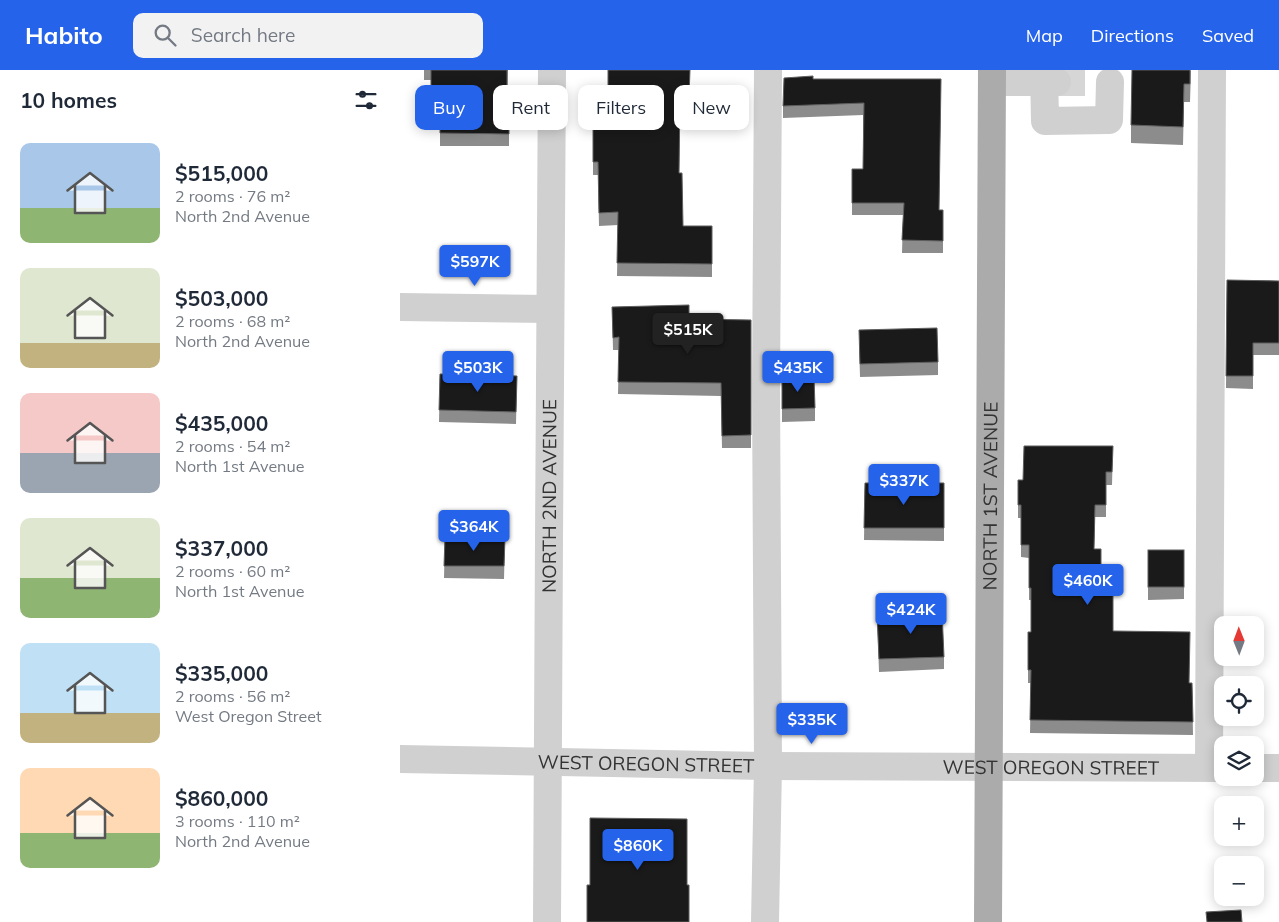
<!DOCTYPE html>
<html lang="en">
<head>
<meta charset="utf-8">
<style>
	body { margin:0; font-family:Mulish,sans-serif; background:#f2f2f3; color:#1f2937; height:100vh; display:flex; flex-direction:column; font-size:19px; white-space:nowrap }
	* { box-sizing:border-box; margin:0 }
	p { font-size:16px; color:#747a83 }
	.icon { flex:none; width:28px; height:28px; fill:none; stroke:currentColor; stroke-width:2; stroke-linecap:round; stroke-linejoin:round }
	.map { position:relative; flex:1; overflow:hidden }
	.details { display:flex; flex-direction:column; background:#fff; width:400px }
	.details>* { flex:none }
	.top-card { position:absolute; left:15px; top:15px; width:475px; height:45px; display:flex; gap:10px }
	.needle { width:32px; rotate:359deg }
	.controls { position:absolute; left:814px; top:546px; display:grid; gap:10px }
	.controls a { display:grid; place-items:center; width:50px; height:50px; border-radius:10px; background:#fff; box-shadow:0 2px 12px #0003; font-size:25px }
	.price { position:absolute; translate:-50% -42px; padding:0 11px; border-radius:5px; background:#2563eb; color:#fff; font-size:16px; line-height:32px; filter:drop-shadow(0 1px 2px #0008) }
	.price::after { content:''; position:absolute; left:50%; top:30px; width:15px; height:11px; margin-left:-8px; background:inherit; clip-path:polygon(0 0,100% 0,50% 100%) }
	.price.active { background:#222; color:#fff }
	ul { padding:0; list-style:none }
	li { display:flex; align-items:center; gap:15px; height:125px; padding:0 20px }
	li span { display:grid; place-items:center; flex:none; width:140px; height:100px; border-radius:10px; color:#555 }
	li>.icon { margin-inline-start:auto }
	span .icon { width:60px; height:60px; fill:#fffc; stroke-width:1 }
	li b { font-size:21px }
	h2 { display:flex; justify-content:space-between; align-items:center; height:60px; padding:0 20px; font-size:21px }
	.chip { padding:0 18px; border-radius:10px; background:#fff; box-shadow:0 2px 12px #0003; font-size:18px; line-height:45px }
	.chip.active { background:#2563eb; color:#fff }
	header { display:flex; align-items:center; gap:30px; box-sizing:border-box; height:70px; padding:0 25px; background:#2563eb; color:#fff }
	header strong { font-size:24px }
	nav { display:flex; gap:28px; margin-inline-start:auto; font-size:18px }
	.search { width:350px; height:45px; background:#f2f2f3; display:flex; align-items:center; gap:12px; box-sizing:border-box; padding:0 18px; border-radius:10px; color:#747a83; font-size:19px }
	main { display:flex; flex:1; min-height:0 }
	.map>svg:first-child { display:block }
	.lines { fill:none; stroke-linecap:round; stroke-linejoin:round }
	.minor-tunnel { stroke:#d6d6d6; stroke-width:28; stroke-dasharray:28 14; stroke-linecap:butt }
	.minor { stroke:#d0d0d0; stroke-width:28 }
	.major { stroke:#ababab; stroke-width:28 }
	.wall { fill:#8c8c8c }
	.building { fill:#1a1a1a; stroke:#5f5f5f }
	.labels { text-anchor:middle; stroke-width:5; stroke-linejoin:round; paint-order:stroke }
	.street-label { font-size:19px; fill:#333; stroke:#fff }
</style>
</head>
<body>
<header>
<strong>Habito</strong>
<div class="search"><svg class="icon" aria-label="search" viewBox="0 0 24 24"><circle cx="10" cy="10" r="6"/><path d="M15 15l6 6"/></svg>Search here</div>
<nav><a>Map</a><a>Directions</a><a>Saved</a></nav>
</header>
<main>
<section class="details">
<h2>10 homes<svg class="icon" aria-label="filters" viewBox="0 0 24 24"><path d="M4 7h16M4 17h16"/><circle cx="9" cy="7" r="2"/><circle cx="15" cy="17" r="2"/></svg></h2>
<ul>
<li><span style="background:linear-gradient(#a9c7e8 65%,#8fb573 0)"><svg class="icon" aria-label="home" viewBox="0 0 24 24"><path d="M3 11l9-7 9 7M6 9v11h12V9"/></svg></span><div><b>$515,000</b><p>2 rooms · 76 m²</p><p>North 2nd Avenue</p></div></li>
<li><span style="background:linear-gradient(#dfe7d0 75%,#c2b280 0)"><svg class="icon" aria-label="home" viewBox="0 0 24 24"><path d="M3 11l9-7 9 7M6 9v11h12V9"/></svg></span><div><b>$503,000</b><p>2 rooms · 68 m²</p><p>North 2nd Avenue</p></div></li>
<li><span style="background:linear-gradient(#f6c9c9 60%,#9aa5b1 0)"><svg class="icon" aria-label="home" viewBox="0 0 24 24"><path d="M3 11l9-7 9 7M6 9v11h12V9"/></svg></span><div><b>$435,000</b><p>2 rooms · 54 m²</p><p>North 1st Avenue</p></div></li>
<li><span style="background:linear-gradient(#dfe7d0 60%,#8fb573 0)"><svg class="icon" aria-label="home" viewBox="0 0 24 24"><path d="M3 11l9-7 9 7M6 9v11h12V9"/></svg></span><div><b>$337,000</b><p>2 rooms · 60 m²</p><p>North 1st Avenue</p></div></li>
<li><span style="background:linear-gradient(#bfe0f5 70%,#c2b280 0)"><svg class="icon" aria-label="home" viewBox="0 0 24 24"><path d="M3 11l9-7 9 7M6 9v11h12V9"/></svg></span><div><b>$335,000</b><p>2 rooms · 56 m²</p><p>West Oregon Street</p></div></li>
<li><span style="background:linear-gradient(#ffd9b3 65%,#8fb573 0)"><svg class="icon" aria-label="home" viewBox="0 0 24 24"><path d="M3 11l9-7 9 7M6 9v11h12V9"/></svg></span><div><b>$860,000</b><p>3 rooms · 110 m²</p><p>North 2nd Avenue</p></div></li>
</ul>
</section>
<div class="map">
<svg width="879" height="852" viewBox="0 0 879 852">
	<rect width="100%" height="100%" fill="#fff"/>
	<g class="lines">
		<polyline class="minor-tunnel" points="657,12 688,12"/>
		<g class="minor">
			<polyline points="644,0 645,51 709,50 710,12"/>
			<polyline points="592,12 657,12"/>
			<polyline points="0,237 149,239"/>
			<path id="s1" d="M0,689L368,696L822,698"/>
			<polyline points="809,698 812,0"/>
			<polyline points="855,698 879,698"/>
			<path id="s2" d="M147,852C150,568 148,284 152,0"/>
			<polyline points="365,852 368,696 366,317 368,0"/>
		</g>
		<path class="major" id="s3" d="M588,852L592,0"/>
	</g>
	<g class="wall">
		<polygon points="24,0 108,0 107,37 109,37 109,76 40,76 40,43 31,43 31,10 24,10"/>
		<polygon points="290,0 289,38 280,38 279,103 283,156 312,156 312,207 217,206 218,155 199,156 198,105 193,105 193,53 208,53"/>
		<polygon points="791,0 790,32 784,32 783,75 731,73 731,55"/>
		<polygon points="413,9 541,9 539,140 543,140 543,183 502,183 503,145 452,145 452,99 463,99 463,45 383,48 383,36"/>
		<polygon points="827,210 879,211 879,285 853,285 853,319 826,318"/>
		<polygon points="212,237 289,249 351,250 351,378 322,378 321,326 218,324 219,280 213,280"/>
		<polygon points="459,273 538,292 538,305 460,307"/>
		<polygon points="40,304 117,306 116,354 39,352"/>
		<polygon points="382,307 415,338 415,351 382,352"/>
		<polygon points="713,376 712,415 706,415 706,447 695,447 694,479 701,522 713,561 790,613 792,613 793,665 630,663 631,613 628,613 628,562 631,562 631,530 629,530 629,488 621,487 621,448 618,448 618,410 623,410"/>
		<polygon points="465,413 544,413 544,471 464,470"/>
		<polygon points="45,467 105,468 104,509 44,508"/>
		<polygon points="748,480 784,480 784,529 748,530"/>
		<polygon points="477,544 544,587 544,599 479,602"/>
	</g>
	<g class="building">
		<polygon points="31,0 107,0 107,37 109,37 109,64 40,63 40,30 31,30"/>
		<polygon points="208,0 290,0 289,26 280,25 279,103 282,103 283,156 312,156 312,194 217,193 218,142 199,143 198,92 193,92 193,53 208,53"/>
		<polygon points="732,0 790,0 790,14 784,14 783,57 731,55"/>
		<polygon points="413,6 413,9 541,9 539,140 543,140 543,171 502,170 504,133 452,133 452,99 463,99 464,33 383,36 384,8"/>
		<polygon points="827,210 879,211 879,273 853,273 853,306 826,306"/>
		<polygon points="289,235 289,249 351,250 351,365 322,366 321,313 218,312 219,267 213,268 212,237"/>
		<polygon points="537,258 538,292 460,294 459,260"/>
		<polygon points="40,304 117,306 116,342 39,340"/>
		<polygon points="414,306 415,338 382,339 382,307"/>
		<polygon points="624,376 713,376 712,402 706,402 706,435 695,435 694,479 701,479 701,522 713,522 713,561 790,562 789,613 792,613 793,652 630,650 631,600 628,600 628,562 631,562 631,518 629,518 629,475 621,475 621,435 618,435 618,410 623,410"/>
		<polygon points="465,413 544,413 544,458 464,458"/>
		<polygon points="45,467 105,468 104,496 44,496"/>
		<rect x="748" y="480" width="36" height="37"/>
		<polygon points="542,541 544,587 479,589 477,544"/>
		<polygon points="190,748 287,749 287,815 289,815 289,852 187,852 187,815 190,815"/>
		<polygon points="841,840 842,852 807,852 806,842"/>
	</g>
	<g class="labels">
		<g class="street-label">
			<text dy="7" stroke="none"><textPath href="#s2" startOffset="426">NORTH 2ND AVENUE</textPath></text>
			<text dy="7" stroke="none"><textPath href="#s3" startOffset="426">NORTH 1ST AVENUE</textPath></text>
			<text dy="7" stroke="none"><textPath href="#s1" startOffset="246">WEST OREGON STREET</textPath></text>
			<text dy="7" stroke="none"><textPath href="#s1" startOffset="651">WEST OREGON STREET</textPath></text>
		</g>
	</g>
</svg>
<div class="controls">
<a><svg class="needle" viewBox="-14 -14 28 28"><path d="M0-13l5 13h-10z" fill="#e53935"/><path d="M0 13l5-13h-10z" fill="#747a83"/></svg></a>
<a><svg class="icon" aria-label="locate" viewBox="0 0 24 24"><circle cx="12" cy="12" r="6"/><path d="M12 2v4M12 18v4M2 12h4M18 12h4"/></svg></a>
<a><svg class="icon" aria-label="layers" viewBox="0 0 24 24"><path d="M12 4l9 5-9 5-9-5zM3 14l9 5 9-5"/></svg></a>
<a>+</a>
<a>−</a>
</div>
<b class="price" style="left:75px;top:217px">$597K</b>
<b class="price active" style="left:288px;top:285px">$515K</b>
<b class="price" style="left:78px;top:323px">$503K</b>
<b class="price" style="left:398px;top:323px">$435K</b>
<b class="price" style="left:504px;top:436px">$337K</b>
<b class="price" style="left:74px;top:482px">$364K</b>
<b class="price" style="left:688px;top:536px">$460K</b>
<b class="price" style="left:511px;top:565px">$424K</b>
<b class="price" style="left:412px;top:675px">$335K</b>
<b class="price" style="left:238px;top:801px">$860K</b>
<div class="top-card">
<a class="chip active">Buy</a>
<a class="chip">Rent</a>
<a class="chip">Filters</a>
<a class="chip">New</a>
</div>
</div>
</main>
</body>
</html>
